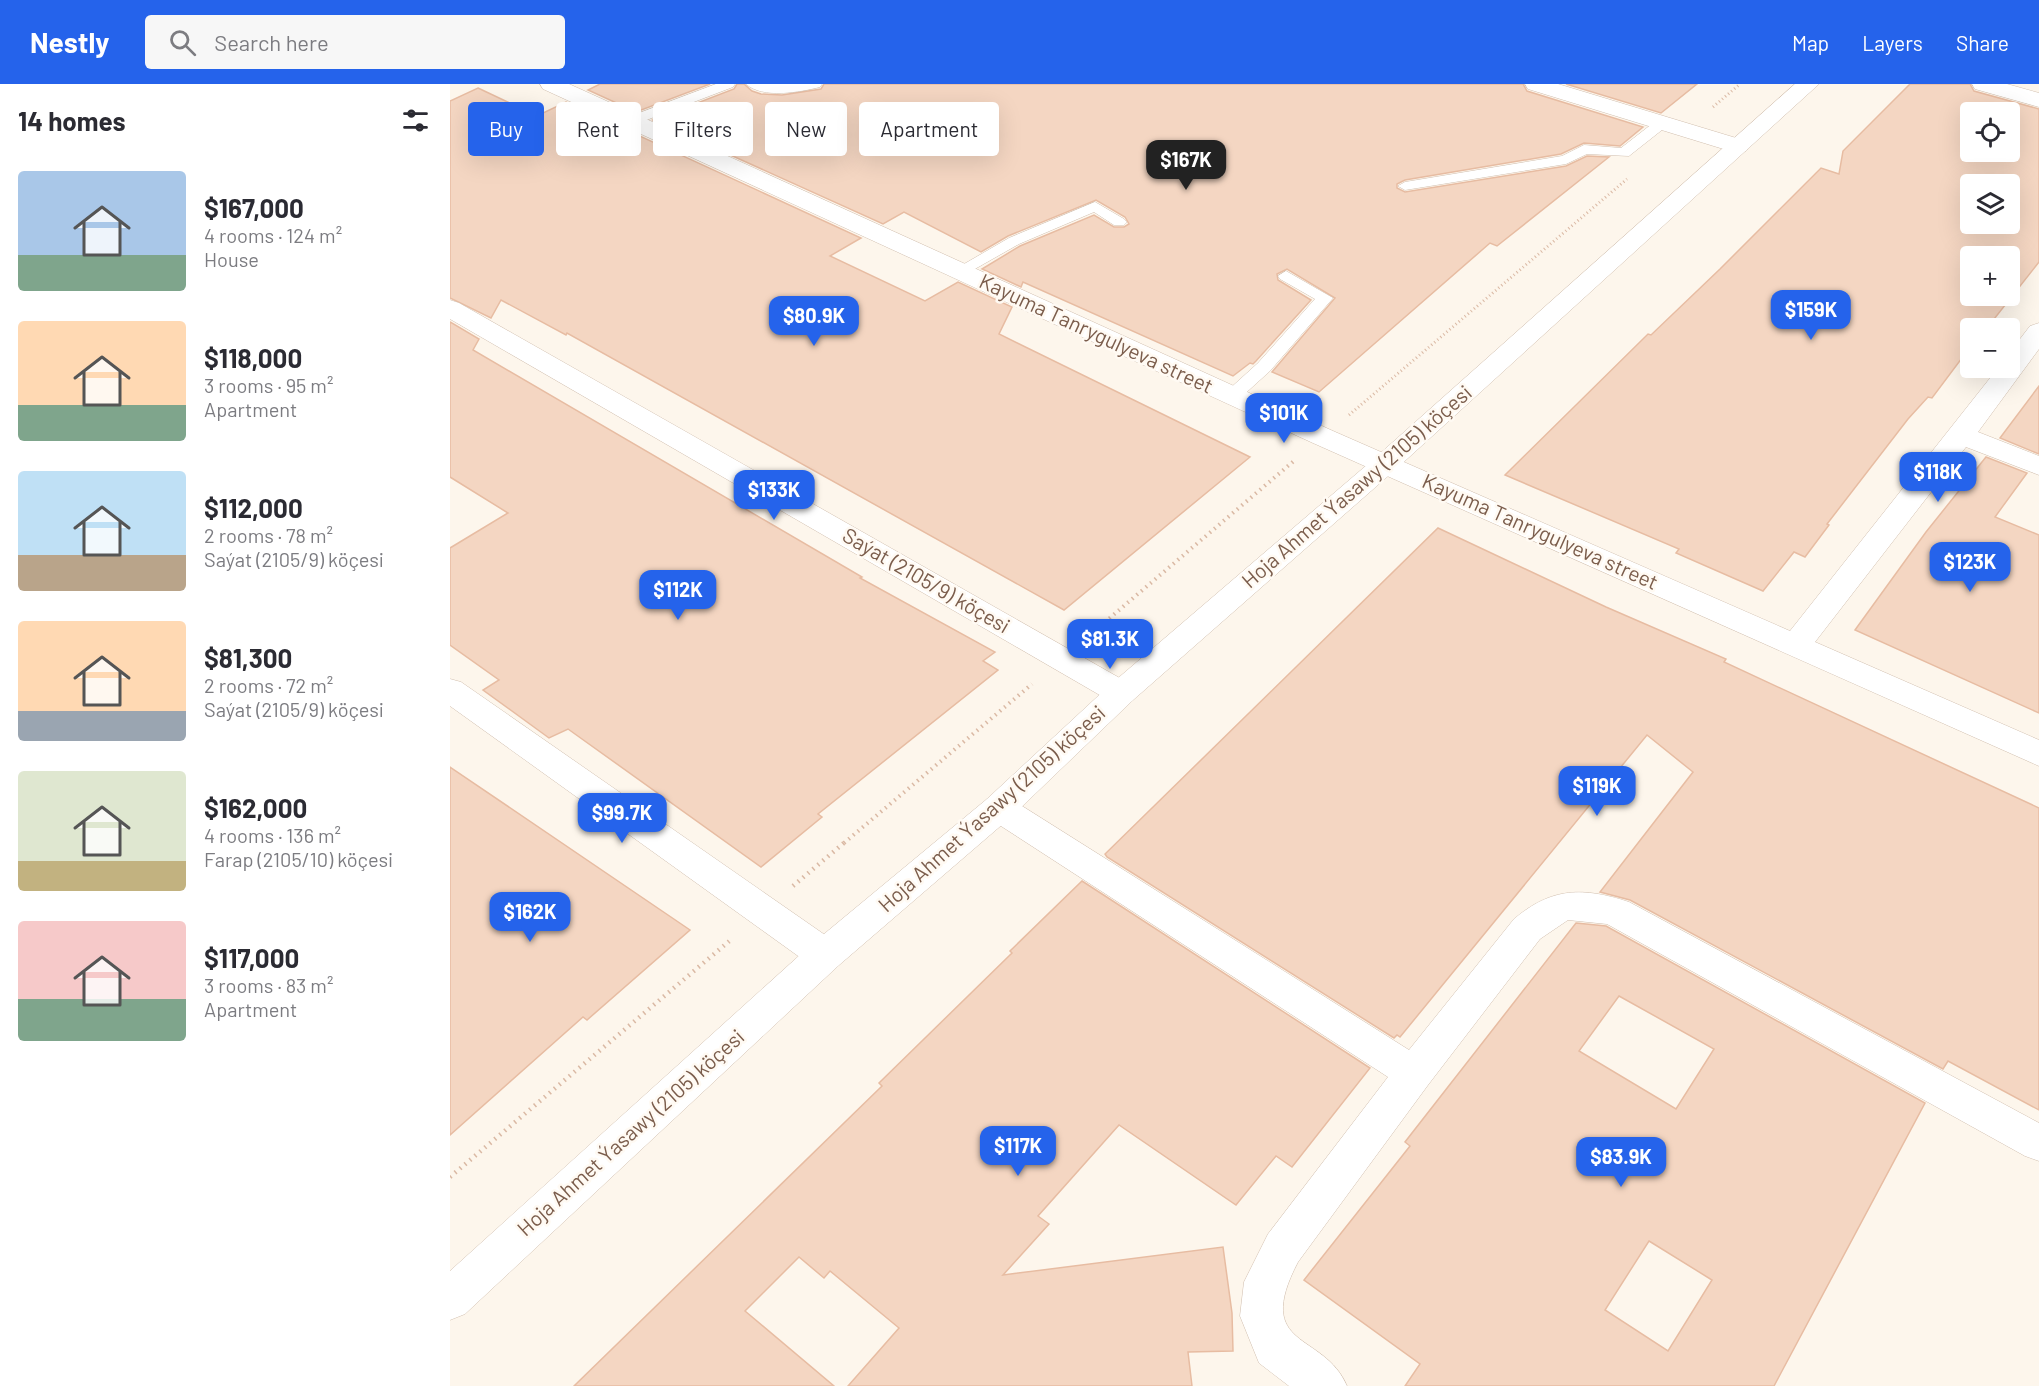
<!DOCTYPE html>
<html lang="en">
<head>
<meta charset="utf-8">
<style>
	body { margin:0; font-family:Barlow,sans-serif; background:#f7f7f7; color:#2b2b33; height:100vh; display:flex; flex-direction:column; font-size:22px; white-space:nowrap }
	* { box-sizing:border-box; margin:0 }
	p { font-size:20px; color:#7c7c81 }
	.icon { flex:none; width:33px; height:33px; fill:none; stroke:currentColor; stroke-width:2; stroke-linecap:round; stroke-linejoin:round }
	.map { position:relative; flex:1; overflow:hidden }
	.sheet { display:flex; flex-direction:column; background:#fff; width:450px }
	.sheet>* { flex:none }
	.hud { position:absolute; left:18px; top:18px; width:570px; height:54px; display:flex; gap:12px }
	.fabs { position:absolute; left:1510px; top:18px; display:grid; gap:12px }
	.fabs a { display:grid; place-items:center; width:60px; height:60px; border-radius:6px; background:#fff; box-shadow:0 6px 24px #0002; font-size:30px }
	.price { position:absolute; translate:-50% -51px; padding:0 14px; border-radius:12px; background:#2563eb; color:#fff; font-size:20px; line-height:39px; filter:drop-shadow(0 2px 3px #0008) }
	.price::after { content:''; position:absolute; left:50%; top:36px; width:18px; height:14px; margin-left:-9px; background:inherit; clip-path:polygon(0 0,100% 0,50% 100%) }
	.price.selected { background:#222; color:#fff }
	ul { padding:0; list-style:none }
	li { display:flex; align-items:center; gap:18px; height:150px; padding:0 18px }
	li span { display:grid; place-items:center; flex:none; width:168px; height:120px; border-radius:6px; color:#555 }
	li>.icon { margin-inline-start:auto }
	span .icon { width:72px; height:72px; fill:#fffc; stroke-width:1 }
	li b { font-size:26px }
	h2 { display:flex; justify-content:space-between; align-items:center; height:72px; padding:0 18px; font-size:26px }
	.chip { padding:0 21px; border-radius:6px; background:#fff; box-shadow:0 6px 24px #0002; font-size:21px; line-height:54px }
	.chip.selected { background:#2563eb; color:#fff }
	header { display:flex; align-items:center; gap:36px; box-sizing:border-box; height:84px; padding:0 30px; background:#2563eb; color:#fff }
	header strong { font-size:28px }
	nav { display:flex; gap:33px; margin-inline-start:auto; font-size:21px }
	.search { width:420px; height:54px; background:#f7f7f7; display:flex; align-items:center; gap:15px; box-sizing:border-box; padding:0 21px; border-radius:6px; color:#7c7c81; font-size:22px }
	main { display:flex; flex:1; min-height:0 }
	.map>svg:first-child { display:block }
	.building { fill:#f4d6c2; stroke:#e7bca2; stroke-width:1.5; fill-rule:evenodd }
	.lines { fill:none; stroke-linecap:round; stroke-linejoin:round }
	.service-casing { stroke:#d1bfaf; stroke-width:1 }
	.minor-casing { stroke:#d1bfaf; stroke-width:1 }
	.tertiary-casing { stroke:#d1bfaf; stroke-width:1 }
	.path-far2 { stroke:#dab9a4; stroke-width:3; stroke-dasharray:1 3; stroke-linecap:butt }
	.path-far1 { stroke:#dab9a4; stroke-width:4; stroke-dasharray:1.5 4.5; stroke-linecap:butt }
	.path { stroke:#dab9a4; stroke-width:4.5; stroke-dasharray:1.5 5; stroke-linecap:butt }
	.service { fill:#fff; fill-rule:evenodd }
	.minor { fill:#fff; fill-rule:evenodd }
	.tertiary { fill:#fff; fill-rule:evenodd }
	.labels { text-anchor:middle; stroke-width:5; stroke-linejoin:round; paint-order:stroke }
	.street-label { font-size:21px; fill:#7b5d4c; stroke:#fffaf3 }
</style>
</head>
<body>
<header>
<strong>Nestly</strong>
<div class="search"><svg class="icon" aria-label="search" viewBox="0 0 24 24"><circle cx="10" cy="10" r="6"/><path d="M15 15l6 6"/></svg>Search here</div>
<nav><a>Map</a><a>Layers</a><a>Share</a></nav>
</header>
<main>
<section class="sheet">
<h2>14 homes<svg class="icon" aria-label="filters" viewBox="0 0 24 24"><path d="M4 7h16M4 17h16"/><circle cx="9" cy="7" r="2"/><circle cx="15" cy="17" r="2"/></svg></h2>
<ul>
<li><span style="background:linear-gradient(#a9c7e8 70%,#7fa58c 0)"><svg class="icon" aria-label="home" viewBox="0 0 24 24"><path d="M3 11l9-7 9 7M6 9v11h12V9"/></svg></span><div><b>$167,000</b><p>4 rooms · 124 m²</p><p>House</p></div></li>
<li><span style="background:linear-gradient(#ffd9b3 70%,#7fa58c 0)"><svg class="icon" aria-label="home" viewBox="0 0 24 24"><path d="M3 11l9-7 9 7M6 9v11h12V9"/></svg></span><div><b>$118,000</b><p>3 rooms · 95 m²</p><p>Apartment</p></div></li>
<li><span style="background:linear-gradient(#bfe0f5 70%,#b9a48a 0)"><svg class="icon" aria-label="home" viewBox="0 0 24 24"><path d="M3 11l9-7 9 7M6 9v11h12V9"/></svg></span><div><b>$112,000</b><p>2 rooms · 78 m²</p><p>Saýat (2105/9) köçesi</p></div></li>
<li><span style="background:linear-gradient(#ffd9b3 75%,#9aa5b1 0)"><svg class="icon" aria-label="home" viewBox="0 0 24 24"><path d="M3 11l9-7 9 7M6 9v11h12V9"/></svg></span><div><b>$81,300</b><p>2 rooms · 72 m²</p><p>Saýat (2105/9) köçesi</p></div></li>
<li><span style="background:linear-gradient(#dfe7d0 75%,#c2b280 0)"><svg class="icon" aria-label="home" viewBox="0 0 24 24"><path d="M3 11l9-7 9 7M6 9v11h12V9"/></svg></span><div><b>$162,000</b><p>4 rooms · 136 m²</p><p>Farap (2105/10) köçesi</p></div></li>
<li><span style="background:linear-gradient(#f6c9c9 65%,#7fa58c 0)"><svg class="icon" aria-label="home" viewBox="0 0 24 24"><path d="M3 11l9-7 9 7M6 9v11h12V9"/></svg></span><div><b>$117,000</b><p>3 rooms · 83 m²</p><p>Apartment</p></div></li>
</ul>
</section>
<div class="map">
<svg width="1589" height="1302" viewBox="0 0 1589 1302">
	<rect width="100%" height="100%" fill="#fdf6ec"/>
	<g class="building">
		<polygon points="150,0 260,0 186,28 138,6"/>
		<polygon points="287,0 294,0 302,7 311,10 332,11 371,5 374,0 1073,0 1077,7 1193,43 1170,62 1134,59 1111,70 955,96 947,100 947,104 955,108 1116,82 1137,72 1159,73 1047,162 1040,159 869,308 822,288 885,214 837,185 827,190 828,196 861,216 806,277 803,280 800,279 783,292 573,198 571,203 532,185 570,162 644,131 664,143 674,143 679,140 675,133 646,116 558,152 531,168 454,128 433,140 203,36 284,5"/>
		<polygon points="1116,0 1247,0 1211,29"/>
		<path d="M1460,0H1520L1524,7L1589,25V178L1537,244H1521V262L1482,314L1478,313L1458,335L1377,440L1379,441L1355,473L1344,468L1313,507L1226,469L1229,465L1055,391L1198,250L1201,251L1270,185L1371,84L1389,90L1393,67ZM1521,28H1560V68H1521ZM1521,100H1560V140H1521ZM1521,172H1560V212H1521Z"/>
		<polygon points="28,4 87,32 116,18 411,154 380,172 475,217 508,198 562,223 549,250 800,373 614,526 117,249 116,251 51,216 41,234 0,214 0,17"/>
		<polygon points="0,238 29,255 23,266 412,493 410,494 545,568 533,577 548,586 368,730 372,733 311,783 118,645 99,654 33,606 49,596 0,561 0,464 58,429 0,393"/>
		<polygon points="1589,302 1589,370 1550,354"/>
		<polygon points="1536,373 1577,389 1545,433 1589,451 1589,629 1405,546 1476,448"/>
		<polygon points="988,444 1156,523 1276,575 1274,578 1589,724 1589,1026 1498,977 1493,985 1180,816 1150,808 1243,688 1197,651 950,953 947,951 944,954 657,773 655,770"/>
		<polygon points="0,683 240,846 137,936 133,933 0,1051"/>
		<polygon points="632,797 920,984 842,1083 826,1072 786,1121 669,1041 588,1132 599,1140 553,1191 773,1163 782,1229 783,1267 738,1268 742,1302 398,1302 449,1244 380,1187 374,1194 349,1173 295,1227 384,1302 124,1302 432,1002 429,999 562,869 560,867"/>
		<path d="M1126,839L1156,842L1475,1019L1324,1302H955L970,1280L854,1196L960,1062L955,1058ZM1169,912L1264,965L1226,1025L1129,967ZM1199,1157L1262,1196L1218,1267L1155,1226Z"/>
	</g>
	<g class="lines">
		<defs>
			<g id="service">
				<polygon points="266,0 285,0 283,3 186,40 181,41 174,37 176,34"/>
				<path d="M296,0H372L370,3C351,8 312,15 296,0Z"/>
				<polygon points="1212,35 1217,36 1219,39 1217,42 1179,72 1137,70 1116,80 955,106 948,102 955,98 1112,72 1134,61 1171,64 1207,36"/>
				<polygon points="645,118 674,135 677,138 674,141 664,141 644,128 569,160 516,190 510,192 502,187 559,154"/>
				<polygon points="836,187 883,214 820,287 788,316 776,316 773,312 776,308 808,279 865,215 830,195 828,192"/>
			</g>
			<g id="minor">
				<polygon points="90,0 119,0 883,347 1340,547 1548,284 1560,284 1560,268 1580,242 1589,239 1589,265 1528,348 1589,372 1589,391 1516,363 1365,558 1589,656 1589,682 863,359 93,5"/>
				<polygon points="1075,0 1108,0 1296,57 1299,62 1296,67 1288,69 1280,67 1078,5"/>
				<polygon points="1522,0 1557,0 1589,9 1589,23 1525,5"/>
				<polygon points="0,216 9,219 682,601 687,609 682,617 671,621 660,617 0,235"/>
				<polygon points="0,595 11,598 388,860 393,871 388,882 375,886 362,882 0,622"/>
				<path d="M549,711L561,715L959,966L1064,835C1102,803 1133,803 1179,818L1589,1039V1077L1575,1072L1157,840L1118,836L1090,855L978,1001L848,1178C802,1266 874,1247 897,1302H839L809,1279L790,1232L794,1198L818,1150L938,993L537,733L532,724L537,715Z"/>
			</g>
			<polygon id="tertiary" points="1345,0 1369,0 945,386 682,617 561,733 388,882 15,1230 0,1236 0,1187 362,860 537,715 660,601 925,374"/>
		</defs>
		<use href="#service" class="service-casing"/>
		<use href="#minor" class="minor-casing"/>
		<use href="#tertiary" class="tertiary-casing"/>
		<g class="path-far2">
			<polyline points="1263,23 1290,0"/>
			<polyline points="899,331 1177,95"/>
		</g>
		<g class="path-far1">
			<polyline points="641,550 845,376"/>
			<polyline points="394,759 582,600"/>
		</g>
		<g class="path">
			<polyline points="343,802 395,758"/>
			<polyline points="0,1093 283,854"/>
		</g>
		<use href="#service" class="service"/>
		<use href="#minor" class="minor"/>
		<use href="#tertiary" class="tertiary"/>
	</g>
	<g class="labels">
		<g class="street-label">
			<text transform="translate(646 250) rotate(25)" y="7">Kayuma Tanrygulyeva street</text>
			<text transform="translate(907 403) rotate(-41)" y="7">Hoja Ahmet Ýasawy (2105) köçesi</text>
			<text transform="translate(1090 448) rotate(24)" y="7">Kayuma Tanrygulyeva street</text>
			<text transform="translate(476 497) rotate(30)" y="7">Saýat (2105/9) köçesi</text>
			<text transform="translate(542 725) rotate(-42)" y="7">Hoja Ahmet Ýasawy (2105) köçesi</text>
			<text transform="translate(181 1049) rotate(-42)" y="7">Hoja Ahmet Ýasawy (2105) köçesi</text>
		</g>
	</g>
</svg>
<div class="fabs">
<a><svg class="icon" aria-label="locate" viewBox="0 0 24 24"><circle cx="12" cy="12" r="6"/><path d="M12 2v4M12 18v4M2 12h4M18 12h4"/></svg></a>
<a><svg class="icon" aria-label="layers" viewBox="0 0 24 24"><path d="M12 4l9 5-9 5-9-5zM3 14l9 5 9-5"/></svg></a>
<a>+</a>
<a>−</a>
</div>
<b class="price selected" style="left:736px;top:107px">$167K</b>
<b class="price" style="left:1361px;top:257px">$159K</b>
<b class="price" style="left:364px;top:263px">$80.9K</b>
<b class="price" style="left:834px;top:360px">$101K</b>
<b class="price" style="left:1488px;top:419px">$118K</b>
<b class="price" style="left:324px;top:437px">$133K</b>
<b class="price" style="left:1520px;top:509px">$123K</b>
<b class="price" style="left:228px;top:537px">$112K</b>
<b class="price" style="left:660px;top:586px">$81.3K</b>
<b class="price" style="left:1147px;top:733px">$119K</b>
<b class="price" style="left:172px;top:760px">$99.7K</b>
<b class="price" style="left:80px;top:859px">$162K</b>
<b class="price" style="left:568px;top:1093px">$117K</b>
<b class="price" style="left:1171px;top:1104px">$83.9K</b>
<div class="hud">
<a class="chip selected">Buy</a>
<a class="chip">Rent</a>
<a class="chip">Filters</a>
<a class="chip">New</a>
<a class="chip">Apartment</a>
</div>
</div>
</main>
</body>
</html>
